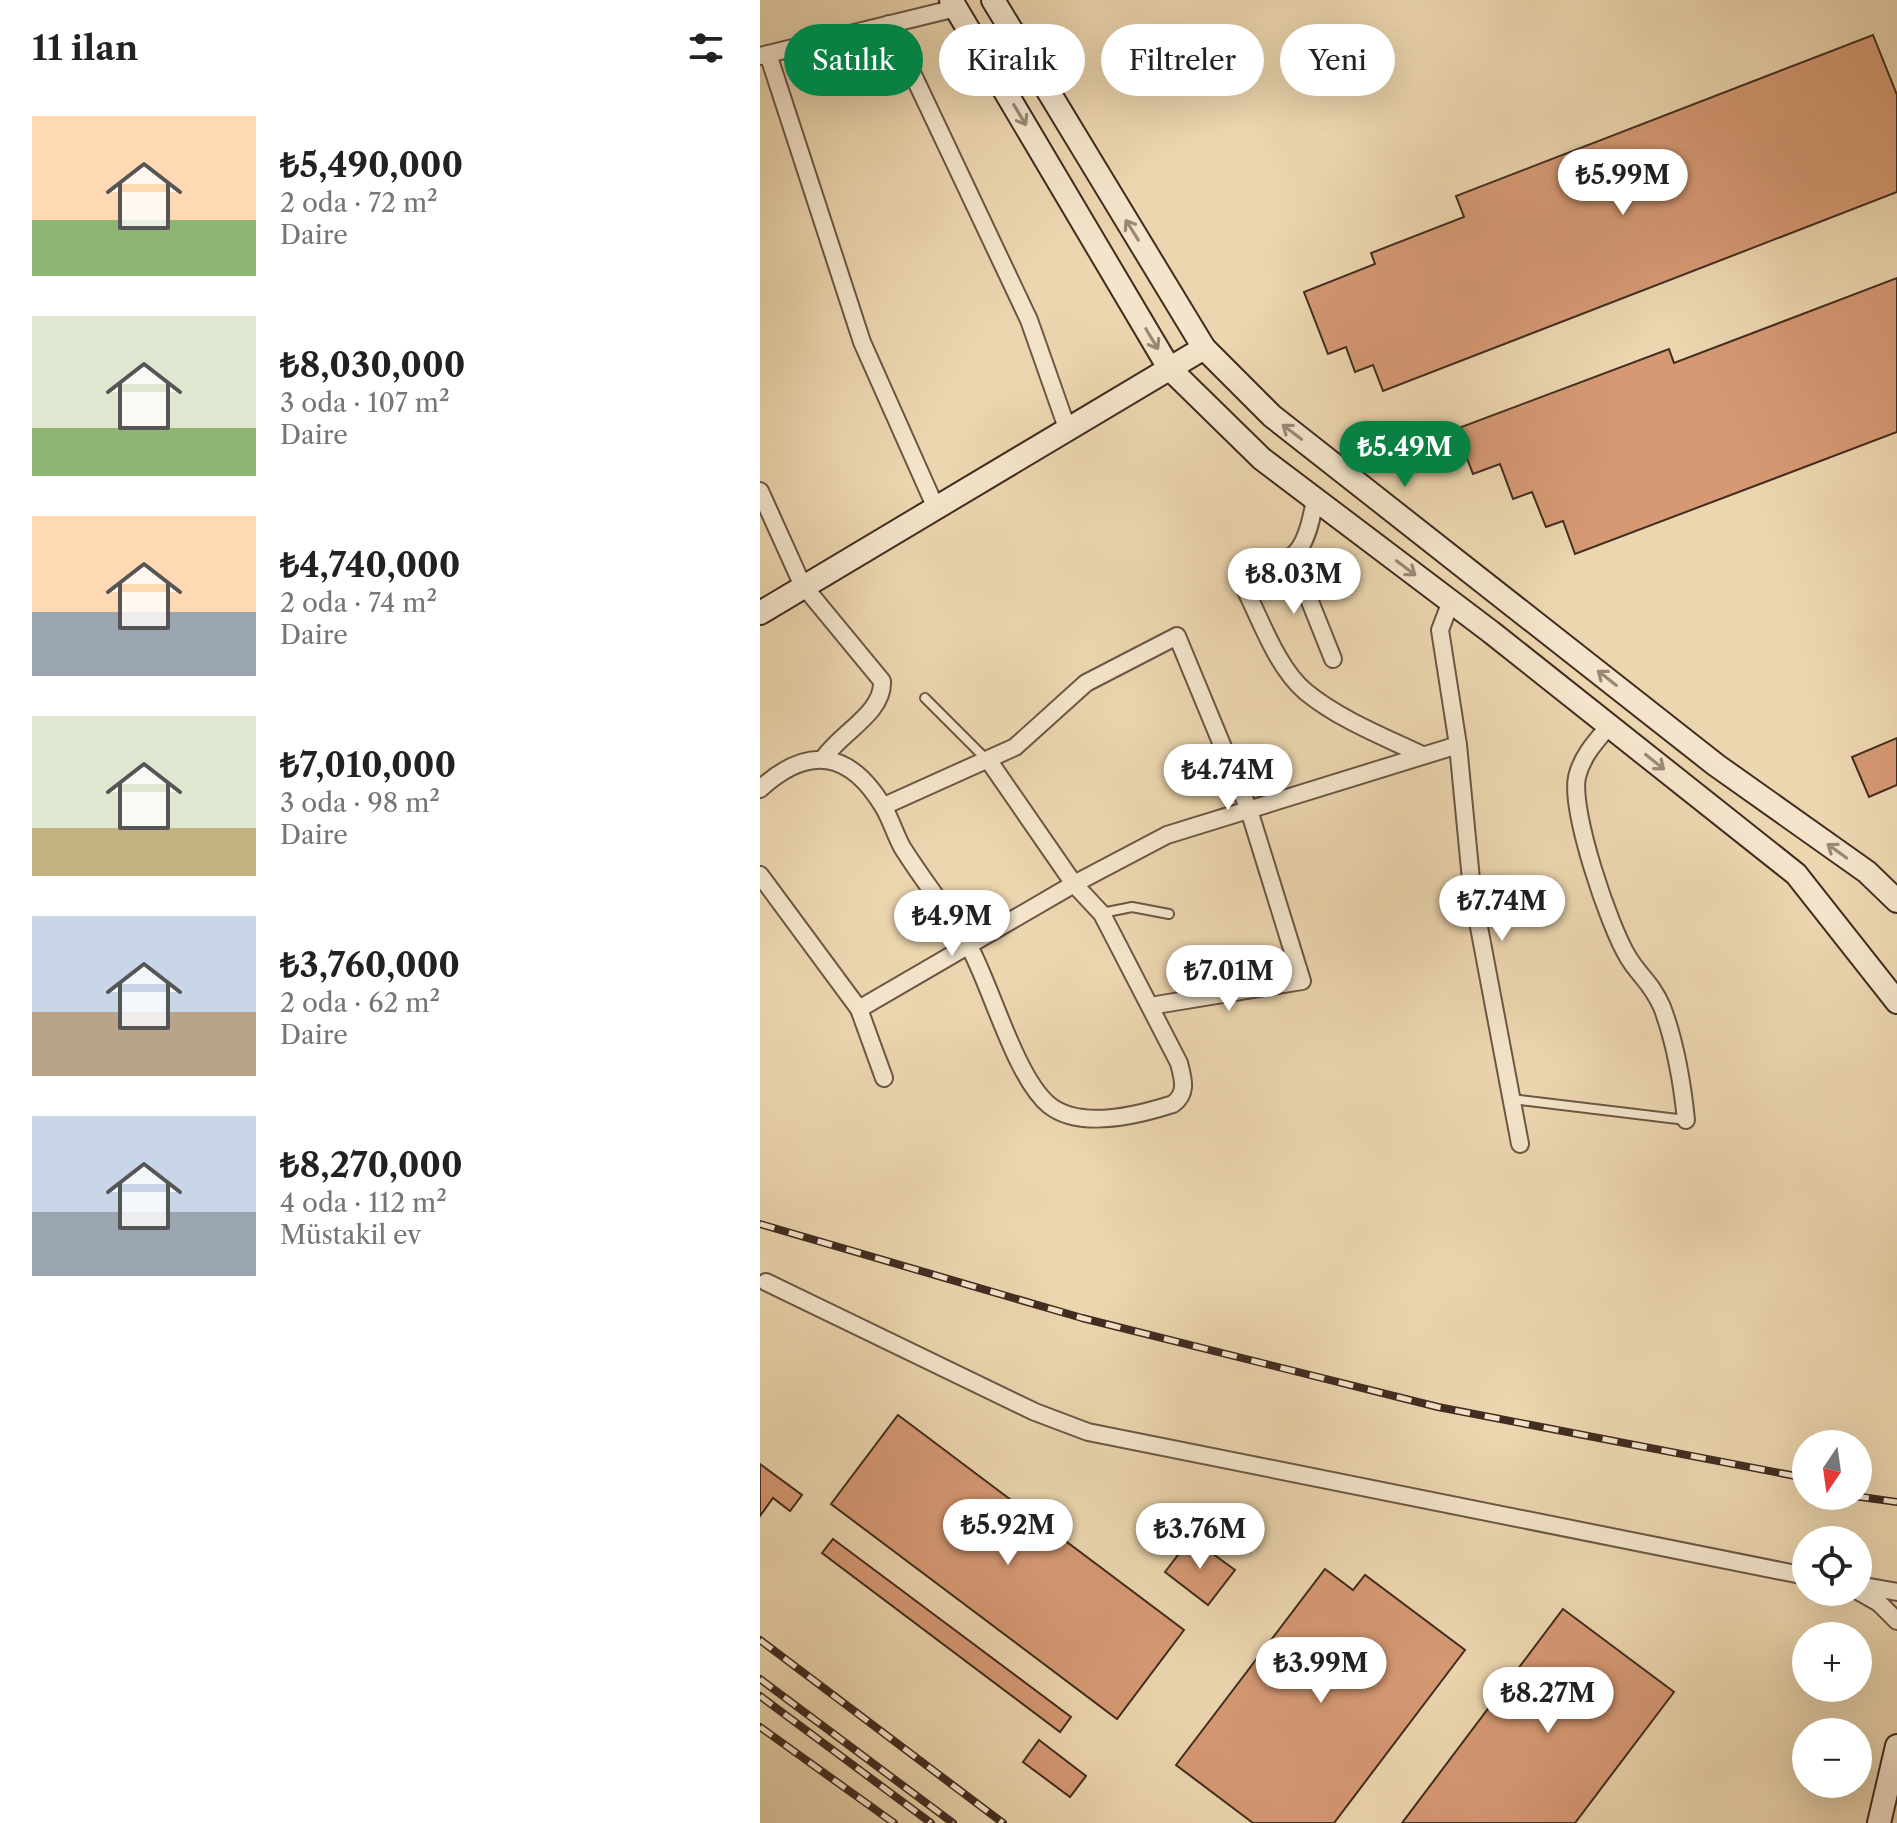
<!DOCTYPE html>
<html lang="tr">
<head>
<meta charset="utf-8">
<style>
	body { margin:0; font-family:"Libre Caslon Text",serif; background:#f6f6f6; color:#222; height:100vh; display:flex; flex-direction:column; font-size:30px; white-space:nowrap }
	* { box-sizing:border-box; margin:0 }
	p { font-size:26px; color:#767676 }
	.icon { flex:none; width:44px; height:44px; fill:none; stroke:currentColor; stroke-width:2; stroke-linecap:round; stroke-linejoin:round }
	.map { position:relative; flex:1; overflow:hidden }
	.sheet { display:flex; flex-direction:column; background:#fff; width:760px }
	.sheet>* { flex:none }
	.banner { position:absolute; left:24px; top:24px; width:760px; height:72px; display:flex; gap:16px }
	.needle { width:52px; rotate:193deg }
	.tools { position:absolute; left:1032px; top:1430px; display:grid; gap:16px }
	.tools a { display:grid; place-items:center; width:80px; height:80px; border-radius:50%; background:#fff; box-shadow:0 8px 32px #0002; font-size:40px }
	.price { position:absolute; translate:-50% -68px; padding:0 18px; border-radius:28px; background:#fff; color:#222; font-size:26px; line-height:52px; filter:drop-shadow(0 2px 4px #0008) }
	.price::after { content:''; position:absolute; left:50%; top:48px; width:24px; height:18px; margin-left:-12px; background:inherit; clip-path:polygon(0 0,100% 0,50% 100%) }
	.price.selected { background:#0b8043; color:#fff }
	ul { padding:0; list-style:none }
	li { display:flex; align-items:center; gap:24px; height:200px; padding:0 32px }
	li span { display:grid; place-items:center; flex:none; width:224px; height:160px; border-radius:0px; color:#555 }
	li>.icon { margin-inline-start:auto }
	span .icon { width:96px; height:96px; fill:#fffc; stroke-width:1 }
	li b { font-size:34px }
	h2 { display:flex; justify-content:space-between; align-items:center; height:96px; padding:0 32px; font-size:34px }
	.pill { padding:0 28px; border-radius:36px; background:#fff; box-shadow:0 8px 32px #0002; font-size:28px; line-height:72px }
	.pill.selected { background:#0b8043; color:#fff }
	main { display:flex; flex:1; min-height:0 }
	.map>svg:first-child { display:block }
	.building { fill:#d69974; stroke:#412c20; stroke-width:2 }
	.lines { fill:none; stroke-linecap:round; stroke-linejoin:round }
	.lane-casing { stroke:#6c5644; stroke-width:12 }
	.street-casing { stroke:#6c5644; stroke-width:20 }
	.secondary-casing { stroke:#412c20; stroke-width:26 }
	.lane { stroke:#f3e4cb; stroke-width:8 }
	.street { stroke:#f3e4cb; stroke-width:16 }
	.secondary { stroke:#f3e4cb; stroke-width:22 }
	.rail-casing { stroke:#412c20; stroke-width:8 }
	.rail { stroke:#f3e4cb; stroke-width:5; stroke-dasharray:15; stroke-linecap:butt }
	.oneway { stroke:#9a8876 }
</style>
</head>
<body>
<main>
<section class="sheet">
<h2>11 ilan<svg class="icon" aria-label="filters" viewBox="0 0 24 24"><path d="M4 7h16M4 17h16"/><circle cx="9" cy="7" r="2"/><circle cx="15" cy="17" r="2"/></svg></h2>
<ul>
<li><span style="background:linear-gradient(#ffd9b3 65%,#8fb573 0)"><svg class="icon" aria-label="home" viewBox="0 0 24 24"><path d="M3 11l9-7 9 7M6 9v11h12V9"/></svg></span><div><b>₺5,490,000</b><p>2 oda · 72 m²</p><p>Daire</p></div></li>
<li><span style="background:linear-gradient(#dfe7d0 70%,#8fb573 0)"><svg class="icon" aria-label="home" viewBox="0 0 24 24"><path d="M3 11l9-7 9 7M6 9v11h12V9"/></svg></span><div><b>₺8,030,000</b><p>3 oda · 107 m²</p><p>Daire</p></div></li>
<li><span style="background:linear-gradient(#ffd9b3 60%,#9aa5b1 0)"><svg class="icon" aria-label="home" viewBox="0 0 24 24"><path d="M3 11l9-7 9 7M6 9v11h12V9"/></svg></span><div><b>₺4,740,000</b><p>2 oda · 74 m²</p><p>Daire</p></div></li>
<li><span style="background:linear-gradient(#dfe7d0 70%,#c2b280 0)"><svg class="icon" aria-label="home" viewBox="0 0 24 24"><path d="M3 11l9-7 9 7M6 9v11h12V9"/></svg></span><div><b>₺7,010,000</b><p>3 oda · 98 m²</p><p>Daire</p></div></li>
<li><span style="background:linear-gradient(#c9d6e8 60%,#b9a48a 0)"><svg class="icon" aria-label="home" viewBox="0 0 24 24"><path d="M3 11l9-7 9 7M6 9v11h12V9"/></svg></span><div><b>₺3,760,000</b><p>2 oda · 62 m²</p><p>Daire</p></div></li>
<li><span style="background:linear-gradient(#c9d6e8 60%,#9aa5b1 0)"><svg class="icon" aria-label="home" viewBox="0 0 24 24"><path d="M3 11l9-7 9 7M6 9v11h12V9"/></svg></span><div><b>₺8,270,000</b><p>4 oda · 112 m²</p><p>Müstakil ev</p></div></li>
</ul>
</section>
<div class="map">
<svg width="1137" height="1823" viewBox="0 0 1137 1823">
	<rect width="100%" height="100%" fill="#ecd6af"/>
	<filter id="stains"><feTurbulence type="fractalNoise" baseFrequency=".0025" numOctaves="4"/><feColorMatrix values="0 0 0 0 .2 0 0 0 0 .09 0 0 0 0 .02 0 0 0 .5 -.17"/></filter>
	<radialGradient id="worn" r=".72"><stop offset=".6" stop-color="#630" stop-opacity="0"/><stop offset="1" stop-color="#630" stop-opacity=".3"/></radialGradient>
	<g class="building">
		<polygon points="1113,35 1137,95 1137,192 623,391 613,365 595,372 586,347 568,354 544,292 615,264 611,253 704,217 696,196"/>
		<polygon points="1137,278 1137,432 815,554 803,521 786,527 772,492 753,499 740,464 713,474 696,429 909,349 914,363"/>
		<polygon points="1137,738 1137,785 1109,797 1092,757"/>
		<polygon points="138,1415 424,1630 357,1719 71,1504"/>
		<polygon points="0,1464 42,1495 30,1511 13,1498 0,1516"/>
		<polygon points="431,1538 475,1570 448,1605 405,1572"/>
		<polygon points="73,1539 311,1717 300,1732 62,1553"/>
		<polygon points="565,1569 593,1590 605,1575 705,1650 574,1823 493,1823 416,1765"/>
		<polygon points="803,1609 914,1692 815,1823 642,1823"/>
		<polygon points="279,1740 326,1776 310,1797 263,1762"/>
	</g>
	<g class="lines">
		<defs>
			<g id="lane">
				<polyline points="165,698 226,759"/>
				<polyline points="342,913 372,907 409,914"/>
				<polyline points="752,1099 926,1120"/>
			</g>
			<g id="street">
				<polyline points="129,24 269,320 307,428"/>
				<polyline points="8,54 102,342 175,506"/>
				<polyline points="0,56 196,8"/>
				<path d="M0,491L42,584L122,681C124,713 80,733 63,759"/>
				<path d="M555,499C545,560 533,557 484,587C501,620 517,668 546,692C579,719 622,736 660,754"/>
				<polyline points="533,559 573,659"/>
				<polyline points="691,601 680,630 698,745 712,890 760,1144"/>
				<path d="M849,726C836,741 822,756 817,777C810,811 849,926 868,957C880,977 891,982 902,1007C916,1044 922,1081 926,1120"/>
				<path d="M0,789C48,745 90,750 124,808C131,820 135,834 142,847C163,881 190,913 210,948C232,989 256,1078 289,1105C320,1130 379,1115 413,1104C428,1093 423,1079 419,1063L342,914L314,884L229,761"/>
				<polyline points="124,806 255,747 326,683 417,636 489,810 542,981 390,1006"/>
				<polyline points="0,875 99,1009 124,1078"/>
				<polyline points="99,1009 314,884 407,835 698,745"/>
				<polyline points="6,1282 275,1412 328,1432 1046,1576"/>
				<polyline points="1098,1585 1137,1592"/>
				<polyline points="1098,1591 1119,1603 1137,1621"/>
			</g>
			<g id="secondary">
				<polyline points="191,0 409,368 502,459 731,632 1036,874 1137,1002"/>
				<polyline points="233,0 444,348 512,416 956,765 1107,872 1137,901"/>
				<polyline points="0,613 444,348"/>
				<polyline points="1119,1823 1137,1746"/>
			</g>
		</defs>
		<use href="#lane" class="lane-casing"/>
		<use href="#street" class="street-casing"/>
		<use href="#secondary" class="secondary-casing"/>
		<use href="#lane" class="lane"/>
		<use href="#street" class="street"/>
		<use href="#secondary" class="secondary"/>
		<defs>
			<g id="rail">
				<polyline points="0,1224 322,1318 678,1407 1046,1478"/>
				<polyline points="1094,1496 1137,1502"/>
				<polyline points="0,1640 243,1823"/>
				<polyline points="0,1679 193,1823"/>
				<polyline points="0,1696 171,1823"/>
				<polyline points="0,1727 134,1823"/>
			</g>
		</defs>
		<use href="#rail" class="rail-casing"/>
		<use href="#rail" class="rail"/>
	</g>
	<defs><path id="oneway-shaft" d="M-6 0H5M1.5-3L5.5 0L1.5 3" fill="none" stroke-width="1.6" stroke-linecap="round" stroke-linejoin="round" transform="scale(2)"/></defs>
	<g class="oneway">
		<use href="#oneway-shaft" transform="translate(260 115) rotate(59)"/>
		<use href="#oneway-shaft" transform="translate(372 230) rotate(-122)"/>
		<use href="#oneway-shaft" transform="translate(392 339) rotate(59)"/>
		<use href="#oneway-shaft" transform="translate(532 432) rotate(-143)"/>
		<use href="#oneway-shaft" transform="translate(646 568) rotate(37)"/>
		<use href="#oneway-shaft" transform="translate(847 678) rotate(-142)"/>
		<use href="#oneway-shaft" transform="translate(895 762) rotate(39)"/>
		<use href="#oneway-shaft" transform="translate(1077 851) rotate(-144)"/>
	</g>
	<rect width="100%" height="100%" filter="url(#stains)"/>
	<rect width="100%" height="100%" fill="url(#worn)"/>
</svg>
<div class="tools">
<a><svg class="needle" viewBox="-14 -14 28 28"><path d="M0-13l5 13h-10z" fill="#e53935"/><path d="M0 13l5-13h-10z" fill="#767676"/></svg></a>
<a><svg class="icon" aria-label="locate" viewBox="0 0 24 24"><circle cx="12" cy="12" r="6"/><path d="M12 2v4M12 18v4M2 12h4M18 12h4"/></svg></a>
<a>+</a>
<a>−</a>
</div>
<b class="price" style="left:863px;top:217px">₺5.99M</b>
<b class="price selected" style="left:645px;top:489px">₺5.49M</b>
<b class="price" style="left:534px;top:616px">₺8.03M</b>
<b class="price" style="left:468px;top:812px">₺4.74M</b>
<b class="price" style="left:742px;top:943px">₺7.74M</b>
<b class="price" style="left:192px;top:958px">₺4.9M</b>
<b class="price" style="left:469px;top:1013px">₺7.01M</b>
<b class="price" style="left:248px;top:1567px">₺5.92M</b>
<b class="price" style="left:440px;top:1571px">₺3.76M</b>
<b class="price" style="left:561px;top:1705px">₺3.99M</b>
<b class="price" style="left:788px;top:1735px">₺8.27M</b>
<div class="banner">
<a class="pill selected">Satılık</a>
<a class="pill">Kiralık</a>
<a class="pill">Filtreler</a>
<a class="pill">Yeni</a>
</div>
</div>
</main>
</body>
</html>
